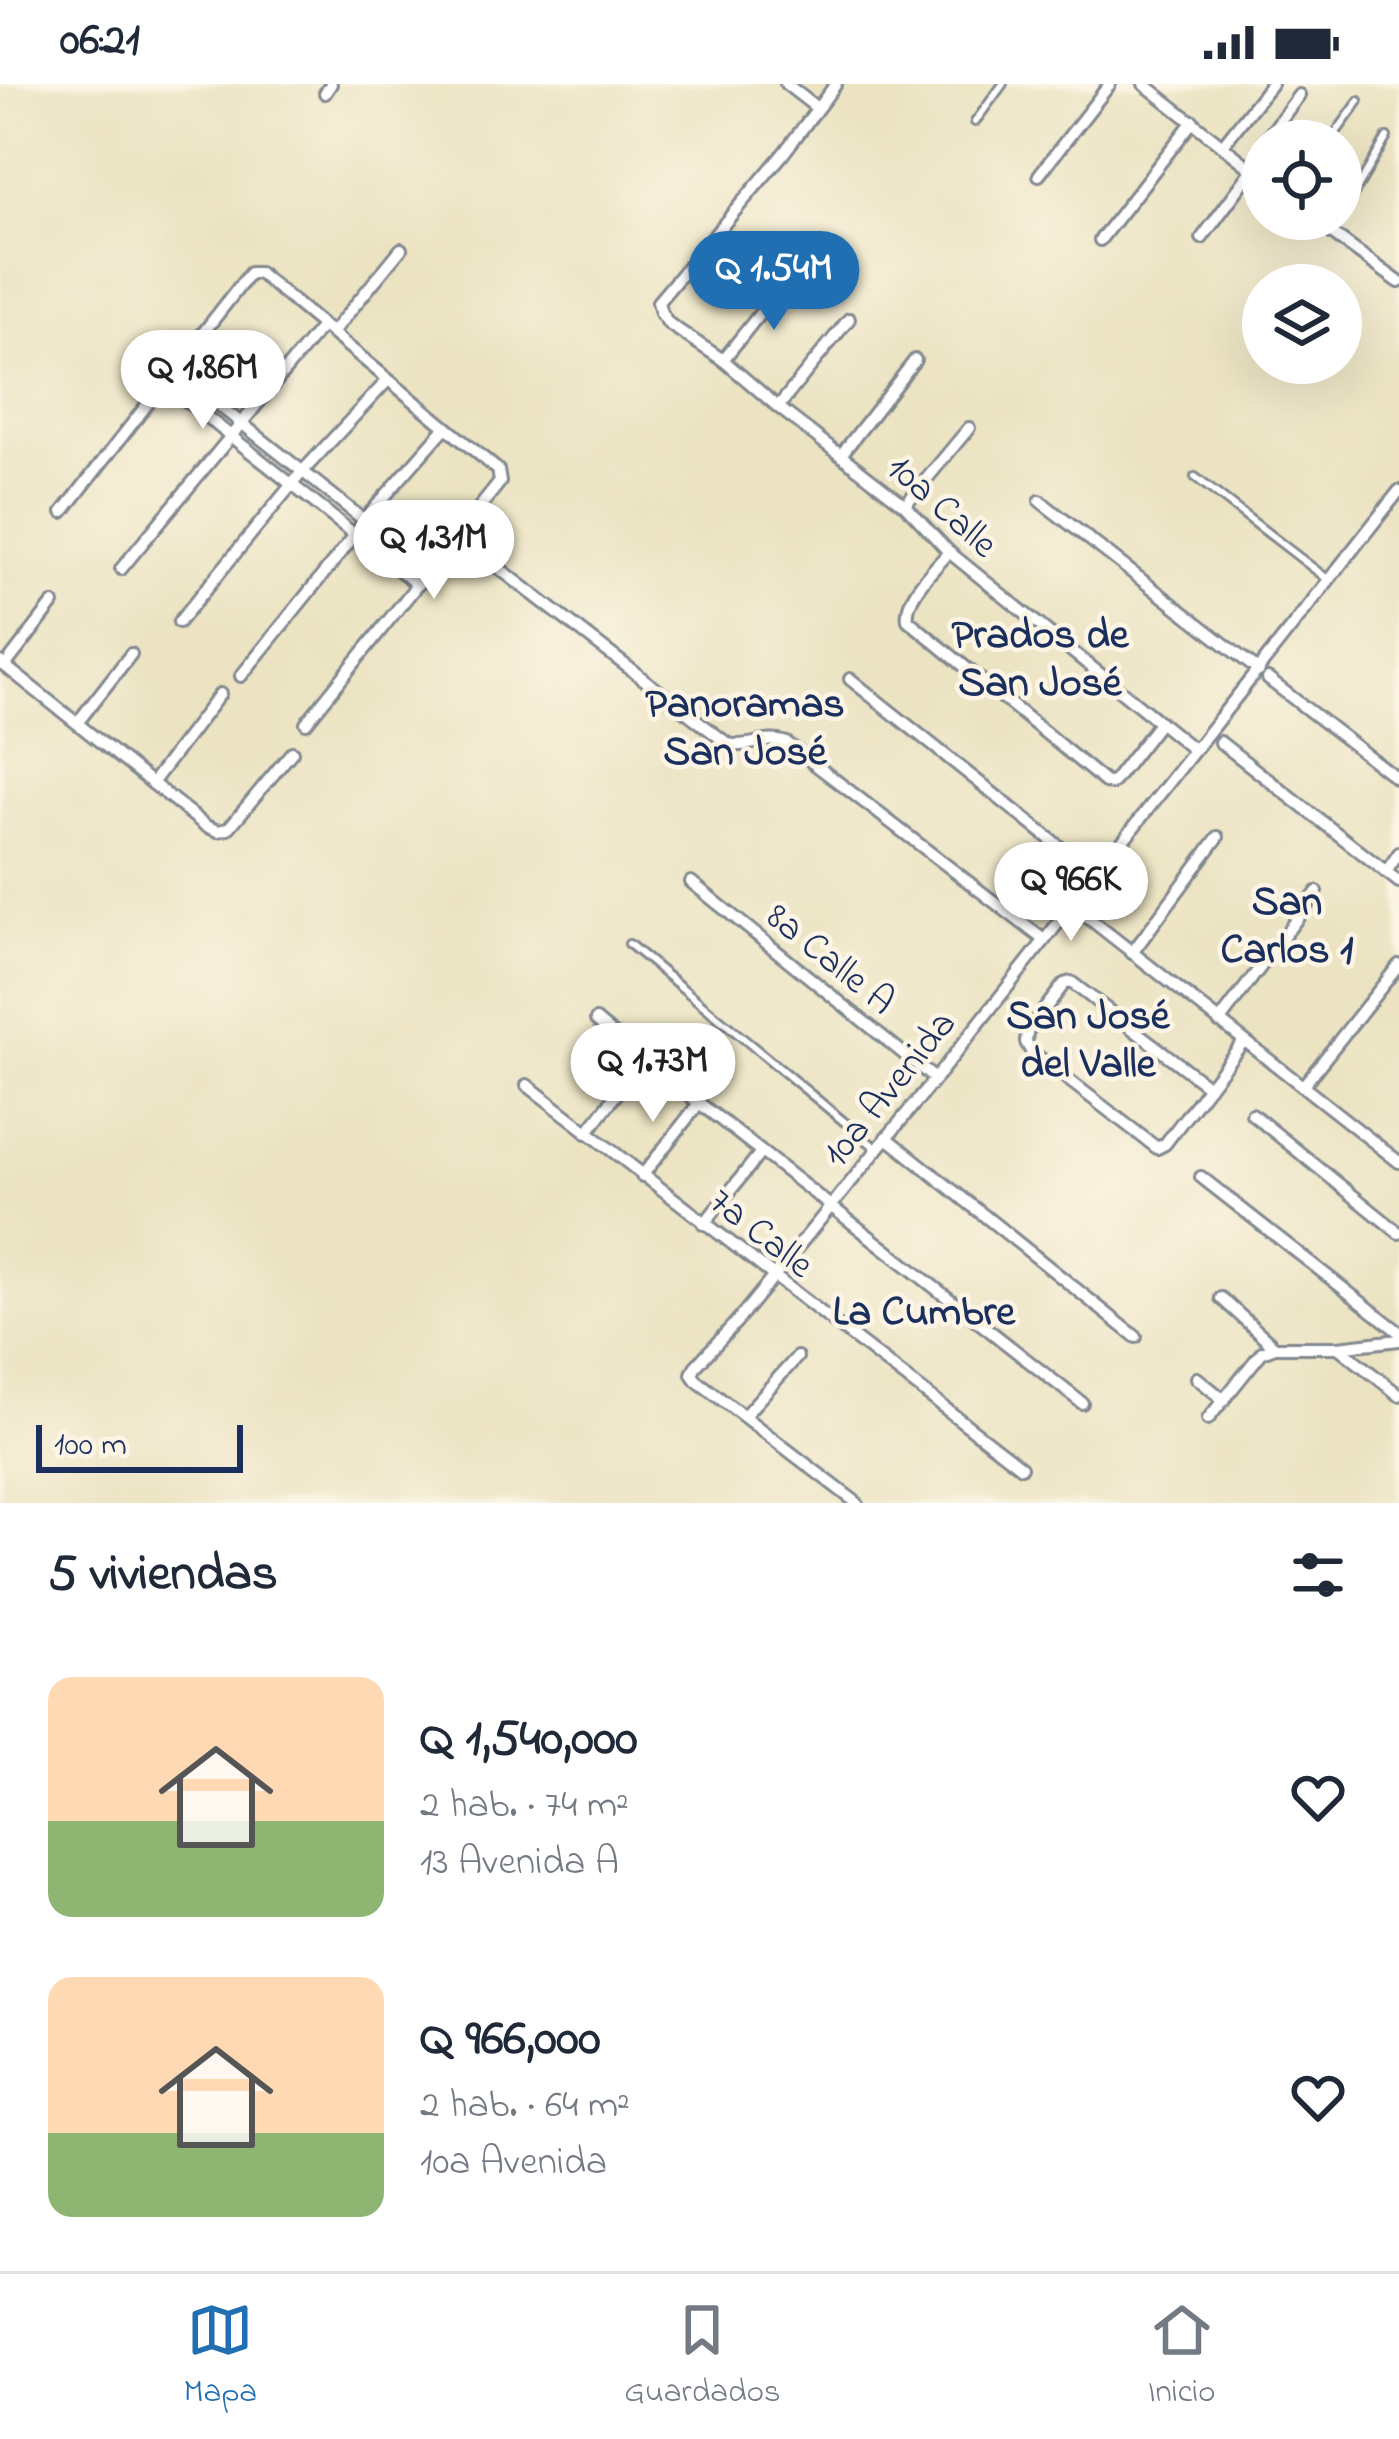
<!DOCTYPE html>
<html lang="es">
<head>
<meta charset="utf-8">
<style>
	body { margin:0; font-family:"Indie Flower",sans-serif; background:#f6f6f7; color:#1f2937; height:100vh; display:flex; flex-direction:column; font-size:45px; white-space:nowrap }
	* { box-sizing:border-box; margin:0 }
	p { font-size:39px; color:#747a83 }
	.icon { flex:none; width:66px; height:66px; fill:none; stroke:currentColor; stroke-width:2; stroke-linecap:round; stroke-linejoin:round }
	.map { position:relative; height:1419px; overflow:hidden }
	.details { display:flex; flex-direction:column; background:#fff; flex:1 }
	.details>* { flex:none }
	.fabs { position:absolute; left:1242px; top:36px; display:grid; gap:24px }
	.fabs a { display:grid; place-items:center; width:120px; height:120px; border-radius:50%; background:#fff; box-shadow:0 12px 48px #0002; font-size:60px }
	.scale { position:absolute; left:36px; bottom:30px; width:207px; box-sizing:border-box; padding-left:12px; border:6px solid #1b2f5e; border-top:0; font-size:33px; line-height:42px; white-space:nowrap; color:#1b2f5e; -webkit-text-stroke:9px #fcf5e5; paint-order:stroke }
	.price { position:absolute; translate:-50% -102px; padding:0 27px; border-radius:42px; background:#fff; color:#222; font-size:39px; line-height:78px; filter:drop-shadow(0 3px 6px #0008) }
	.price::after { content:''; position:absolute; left:50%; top:72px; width:36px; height:27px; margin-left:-18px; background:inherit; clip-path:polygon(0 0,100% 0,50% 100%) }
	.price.selected { background:#1f6fb2; color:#fff }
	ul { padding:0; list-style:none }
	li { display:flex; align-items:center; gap:36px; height:300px; padding:0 48px }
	li span { display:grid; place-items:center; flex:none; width:336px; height:240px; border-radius:24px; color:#555 }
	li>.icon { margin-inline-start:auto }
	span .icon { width:144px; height:144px; fill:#fffc; stroke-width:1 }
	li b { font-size:51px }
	h2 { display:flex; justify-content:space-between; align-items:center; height:144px; padding:0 48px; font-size:51px }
	.status { display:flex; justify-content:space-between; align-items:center; height:84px; padding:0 60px; background:#fff; direction:ltr }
	.status svg { height:33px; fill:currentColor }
	.tabs { display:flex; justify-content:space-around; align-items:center; height:168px; border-top:3px solid #e0e1e3; background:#fff; font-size:33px; color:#747a83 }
	.tabs a { display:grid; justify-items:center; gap:6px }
	.tabs .selected { color:#1f6fb2 }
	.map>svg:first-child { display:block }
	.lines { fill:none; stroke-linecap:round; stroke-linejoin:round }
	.service-casing { stroke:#838990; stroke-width:12 }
	.minor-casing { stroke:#838990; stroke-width:16 }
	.service { stroke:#fff; stroke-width:6 }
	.minor { stroke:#fff; stroke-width:10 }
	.labels { text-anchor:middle; stroke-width:9; stroke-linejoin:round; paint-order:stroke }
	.street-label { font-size:39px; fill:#1b2f5e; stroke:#fcf5e5 }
	.neighbourhood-label { font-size:42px; font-weight:bold; fill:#1b2f5e; stroke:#fcf5e5 }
</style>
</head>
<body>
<div class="status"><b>06:21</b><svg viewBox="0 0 49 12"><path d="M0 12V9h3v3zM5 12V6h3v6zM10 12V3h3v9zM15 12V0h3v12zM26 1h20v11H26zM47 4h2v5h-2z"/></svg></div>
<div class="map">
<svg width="1399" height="1419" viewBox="0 0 1399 1419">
	<rect width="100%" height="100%" fill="#fcf5e5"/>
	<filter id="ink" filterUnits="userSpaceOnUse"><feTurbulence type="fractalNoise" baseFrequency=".00833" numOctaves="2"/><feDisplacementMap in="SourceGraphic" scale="24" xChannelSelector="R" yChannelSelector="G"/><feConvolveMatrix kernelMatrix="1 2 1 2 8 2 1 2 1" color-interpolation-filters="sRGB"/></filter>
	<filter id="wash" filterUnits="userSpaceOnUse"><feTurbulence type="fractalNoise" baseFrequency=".004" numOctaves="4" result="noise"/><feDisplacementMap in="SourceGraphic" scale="48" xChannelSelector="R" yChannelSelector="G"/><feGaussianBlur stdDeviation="2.7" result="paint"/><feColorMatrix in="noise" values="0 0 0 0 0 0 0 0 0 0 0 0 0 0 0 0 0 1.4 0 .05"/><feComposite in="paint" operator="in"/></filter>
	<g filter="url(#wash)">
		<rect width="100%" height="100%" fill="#ebe3c1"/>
	</g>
	<g filter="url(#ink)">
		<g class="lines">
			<defs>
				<g id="service">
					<polyline points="975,38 1003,0"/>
					<polyline points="1330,57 1359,17"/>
					<polyline points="1341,132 1387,53"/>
					<polyline points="1195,393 1330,497"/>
					<polyline points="629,860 876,1064"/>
				</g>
				<g id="minor">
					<polyline points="786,0 817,24"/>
					<polyline points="836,0 783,70 658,218 661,229 669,240 723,276 778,323 905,421 949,468 1194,666"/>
					<polyline points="1144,0 1263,94"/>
					<polyline points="325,9 331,0"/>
					<polyline points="1265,57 1299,11"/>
					<polyline points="1223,61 1271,0"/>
					<polyline points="1039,91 1110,0"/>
					<polyline points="1312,135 1399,198"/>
					<polyline points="1202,154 1253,85"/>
					<polyline points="1100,156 1193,37"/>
					<polyline points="332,249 401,165"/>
					<polyline points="723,276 789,193"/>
					<polyline points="174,286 364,436 427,490"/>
					<polyline points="164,299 418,501"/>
					<polyline points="778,323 849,235"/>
					<polyline points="841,371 915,276"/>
					<polyline points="1040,417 1259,587"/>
					<polyline points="905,421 969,344"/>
					<polyline points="63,428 250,189 259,189 498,386 500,398 306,639"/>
					<path d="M457,452L728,660C749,665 766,651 787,659L1044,856"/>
					<path d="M949,468C934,486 904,512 908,536L1105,698L1111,700L1115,696L1160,638"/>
					<polyline points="121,485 322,242"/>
					<polyline points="179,538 302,388 388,296"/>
					<polyline points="0,578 206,742 218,747 228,745 292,668"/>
					<polyline points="5,582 53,520"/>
					<polyline points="241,592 355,451 364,436 445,344"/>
					<polyline points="850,595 1095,791"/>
					<polyline points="1268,595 1399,696"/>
					<polyline points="78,638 131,570"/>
					<polyline points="1220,658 1399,798"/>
					<polyline points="153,698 220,610"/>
					<polyline points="1386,788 1399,769"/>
					<polyline points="691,798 935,995"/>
					<polyline points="1072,821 1399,1078"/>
					<polyline points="1132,869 1218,753"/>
					<polyline points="596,936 643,975 1082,1319"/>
					<polyline points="1219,938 1317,808"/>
					<polyline points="527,1001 1021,1383"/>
					<polyline points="1303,1002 1399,881"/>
					<polyline points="1209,1003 1071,898 1064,900 1027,948 1026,958 1031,967 1157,1064 1165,1060 1243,958"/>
					<polyline points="1252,1030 1399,1149"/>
					<polyline points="587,1049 643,975"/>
					<polyline points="886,1053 1136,1253"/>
					<polyline points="642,1092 700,1018"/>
					<polyline points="1201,1093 1399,1248"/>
					<polyline points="704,1140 761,1068"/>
					<polyline points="1221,1214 1275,1263"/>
					<polyline points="1338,1263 1399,1311"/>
					<polyline points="1197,1294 1224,1316"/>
					<polyline points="744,1332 797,1273"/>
					<polyline points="1208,1335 1262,1268 1275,1263 1338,1263 1399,1256"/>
					<polyline points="857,1419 696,1296 692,1290 695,1283 738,1236 935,995 1399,407"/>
				</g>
			</defs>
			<use href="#service" class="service-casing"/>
			<use href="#minor" class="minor-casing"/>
			<use href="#service" class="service"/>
			<use href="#minor" class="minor"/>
		</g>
	</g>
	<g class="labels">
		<g class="street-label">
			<text transform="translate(944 420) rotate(42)" y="14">10a Calle</text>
			<text transform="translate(832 873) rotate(39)" y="14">8a Calle A</text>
			<text transform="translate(887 1003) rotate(-51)" y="14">10a Avenida</text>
			<text transform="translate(763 1147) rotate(38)" y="14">7a Calle</text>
		</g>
		<g class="neighbourhood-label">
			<text x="1040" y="563">Prados de<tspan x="1040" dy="48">San José</tspan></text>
			<text x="745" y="632">Panoramas<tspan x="745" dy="48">San José</tspan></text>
			<text x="1287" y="830">San<tspan x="1287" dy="48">Carlos 1</tspan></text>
			<text x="1088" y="944">San José<tspan x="1088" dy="48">del Valle</tspan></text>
			<text x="924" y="1240">La Cumbre</text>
		</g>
	</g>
</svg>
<div class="fabs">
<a><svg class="icon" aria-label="locate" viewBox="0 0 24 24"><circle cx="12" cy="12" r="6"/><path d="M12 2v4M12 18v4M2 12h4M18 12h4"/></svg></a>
<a><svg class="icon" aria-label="layers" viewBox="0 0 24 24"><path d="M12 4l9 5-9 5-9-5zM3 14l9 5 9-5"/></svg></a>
</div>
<div class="scale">100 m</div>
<b class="price selected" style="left:774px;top:249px">Q 1.54M</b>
<b class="price" style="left:203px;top:348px">Q 1.86M</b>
<b class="price" style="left:434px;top:518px">Q 1.31M</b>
<b class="price" style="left:1071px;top:860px">Q 966K</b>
<b class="price" style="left:653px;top:1041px">Q 1.73M</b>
</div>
<section class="details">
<h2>5 viviendas<svg class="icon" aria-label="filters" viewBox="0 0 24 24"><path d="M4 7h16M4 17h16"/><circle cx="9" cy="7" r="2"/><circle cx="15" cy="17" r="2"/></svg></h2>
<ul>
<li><span style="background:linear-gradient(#ffd9b3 60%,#8fb573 0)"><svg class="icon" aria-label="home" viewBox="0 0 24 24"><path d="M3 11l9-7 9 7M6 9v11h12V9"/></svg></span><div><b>Q 1,540,000</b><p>2 hab. · 74 m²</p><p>13 Avenida A</p></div><svg class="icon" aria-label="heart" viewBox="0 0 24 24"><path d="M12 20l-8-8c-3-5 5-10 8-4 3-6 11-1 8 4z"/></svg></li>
<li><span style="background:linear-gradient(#ffd9b3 65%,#8fb573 0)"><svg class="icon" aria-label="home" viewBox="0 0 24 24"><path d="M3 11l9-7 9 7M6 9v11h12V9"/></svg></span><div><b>Q 966,000</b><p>2 hab. · 64 m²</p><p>10a Avenida</p></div><svg class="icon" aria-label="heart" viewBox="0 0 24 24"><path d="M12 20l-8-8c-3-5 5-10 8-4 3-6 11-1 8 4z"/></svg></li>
</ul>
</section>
<nav class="tabs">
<a class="selected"><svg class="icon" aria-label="map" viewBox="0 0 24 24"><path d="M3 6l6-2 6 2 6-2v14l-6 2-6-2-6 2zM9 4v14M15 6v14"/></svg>Mapa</a>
<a><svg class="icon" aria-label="saved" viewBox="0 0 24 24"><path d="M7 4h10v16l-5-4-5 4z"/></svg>Guardados</a>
<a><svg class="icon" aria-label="home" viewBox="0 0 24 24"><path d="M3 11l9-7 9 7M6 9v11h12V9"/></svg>Inicio</a>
</nav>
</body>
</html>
